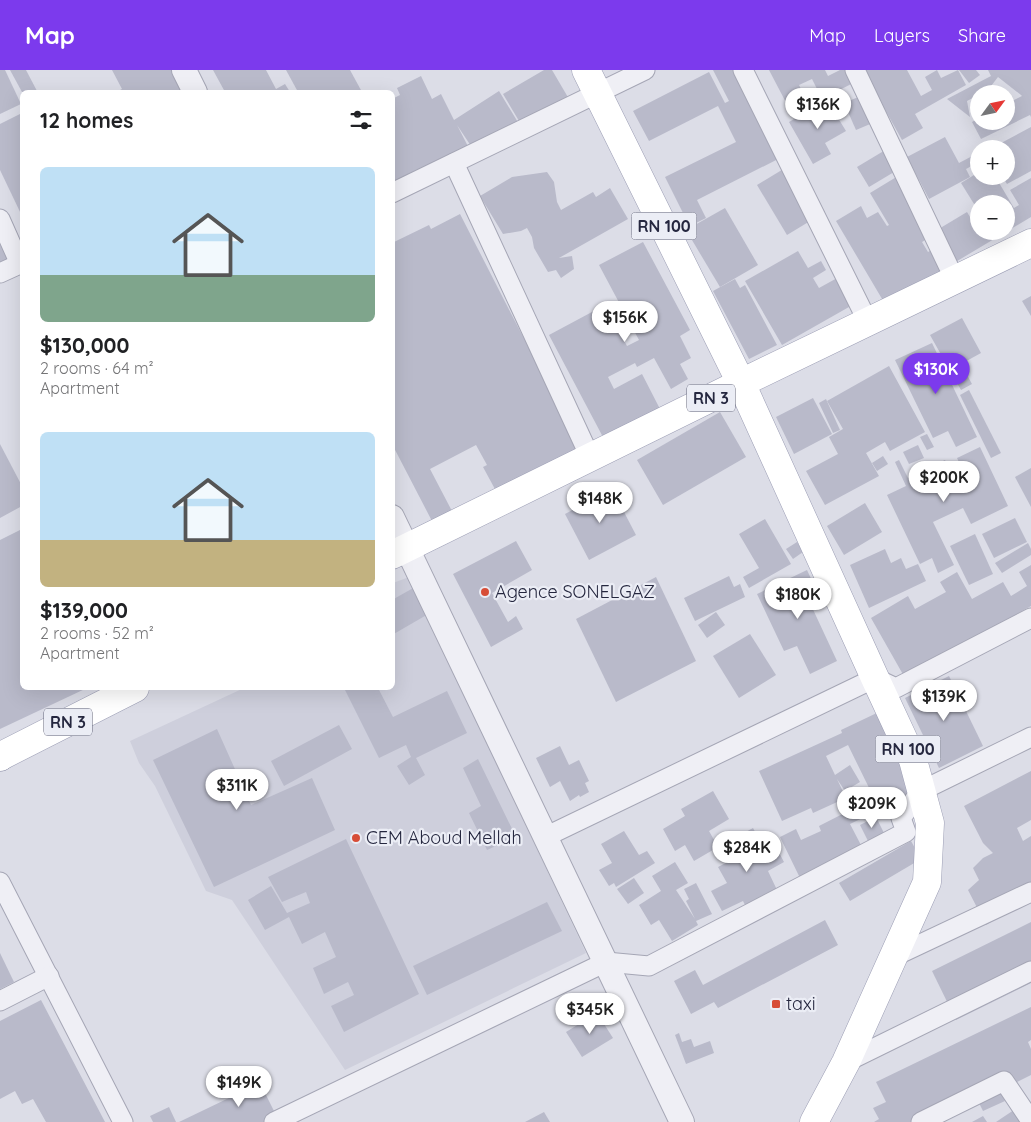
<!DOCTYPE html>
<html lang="en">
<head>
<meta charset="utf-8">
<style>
	body { margin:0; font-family:Quicksand,sans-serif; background:#f6f6f6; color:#202124; height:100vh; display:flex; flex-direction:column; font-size:19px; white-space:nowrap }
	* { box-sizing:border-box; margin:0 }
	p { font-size:16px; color:#757577 }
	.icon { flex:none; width:28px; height:28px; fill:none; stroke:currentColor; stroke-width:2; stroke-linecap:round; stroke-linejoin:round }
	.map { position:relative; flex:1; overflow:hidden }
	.drawer { position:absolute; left:20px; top:20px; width:375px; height:600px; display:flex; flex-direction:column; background:#fff; border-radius:8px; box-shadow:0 5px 20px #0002 }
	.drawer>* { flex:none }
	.needle { width:32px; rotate:57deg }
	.fabs { position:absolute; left:970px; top:15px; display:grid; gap:10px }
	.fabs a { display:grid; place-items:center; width:45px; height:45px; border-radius:50%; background:#fff; box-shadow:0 5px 20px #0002; font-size:25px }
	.price { position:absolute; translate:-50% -42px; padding:0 11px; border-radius:18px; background:#fff; color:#222; font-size:16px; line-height:32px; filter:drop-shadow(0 1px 2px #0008) }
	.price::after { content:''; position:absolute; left:50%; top:30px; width:15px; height:11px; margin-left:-8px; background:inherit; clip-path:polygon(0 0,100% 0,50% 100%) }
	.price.active { background:#7c3aed; color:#fff }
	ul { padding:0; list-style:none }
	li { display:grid; align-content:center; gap:10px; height:265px; padding:0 20px }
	li span { display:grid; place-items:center; height:155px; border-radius:8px; color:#555 }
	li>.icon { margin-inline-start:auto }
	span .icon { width:90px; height:90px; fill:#fffc; stroke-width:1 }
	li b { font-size:21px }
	h2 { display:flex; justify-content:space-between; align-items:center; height:60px; padding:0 20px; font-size:21px }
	header { display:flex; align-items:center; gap:30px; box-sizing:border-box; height:70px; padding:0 25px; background:#7c3aed; color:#fff }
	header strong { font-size:24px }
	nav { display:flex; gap:28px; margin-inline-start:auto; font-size:18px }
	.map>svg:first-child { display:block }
	.built { fill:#cecfdc }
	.building { fill:#b9baca }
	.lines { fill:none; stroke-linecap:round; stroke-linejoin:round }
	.minor-casing { stroke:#a5a6b5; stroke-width:21 }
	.tertiary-casing { stroke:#a5a6b5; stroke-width:26 }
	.primary-casing { stroke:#9b9db4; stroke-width:29 }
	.trunk-casing { stroke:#82859f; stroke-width:29 }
	.minor { stroke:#efeff5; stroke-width:19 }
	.tertiary { stroke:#efeff5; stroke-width:24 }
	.primary { stroke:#fff; stroke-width:28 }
	.trunk { stroke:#fff; stroke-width:28 }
	.poi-dot { fill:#d74d37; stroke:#ebedf5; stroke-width:2 }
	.labels { text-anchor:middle; stroke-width:4.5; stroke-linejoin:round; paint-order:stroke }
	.shield { fill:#ebedf5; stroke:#606276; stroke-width:1 }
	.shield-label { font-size:16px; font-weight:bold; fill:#25273f }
	.poi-label { font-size:18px; fill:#25273f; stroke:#ebedf5; text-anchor:start }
</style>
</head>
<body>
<header>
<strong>Map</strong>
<nav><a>Map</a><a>Layers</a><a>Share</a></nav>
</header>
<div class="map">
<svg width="1031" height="1052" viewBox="0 0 1031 1052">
	<rect width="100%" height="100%" fill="#dcdde7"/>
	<polygon class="built" points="409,507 586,883 345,1000 232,830 206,821 155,716 139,693 130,671 244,618 392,618 393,513"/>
	<g class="building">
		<polygon points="0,0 5,0 21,34 0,44"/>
		<polygon points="10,0 26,0 37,21 34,22 22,22"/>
		<polygon points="112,0 171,0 183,22 116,22 122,19"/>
		<polygon points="213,0 266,0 276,19 285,14 290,22 225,22"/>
		<polygon points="286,0 350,0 362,22 298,22"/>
		<polygon points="544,0 552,0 569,29 522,56 503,24"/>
		<polygon points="713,0 741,0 784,86 697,130 706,148 686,158 679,145 683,143 665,107 736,72 718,36 649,71 633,41 709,2 725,33 729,31"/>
		<polygon points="769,0 825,0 828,6 840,0 852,0 857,11 822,29 812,9 799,15 808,33 791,42"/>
		<polygon points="863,0 907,0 921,26 932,20 925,7 937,0 941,8 958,0 966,15 915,44 923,58 902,70"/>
		<polygon points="959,0 976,0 980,5 969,13"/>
		<polygon points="988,0 1031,0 1031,47 1030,45 981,69 972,52 979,48 979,51 1006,51 1006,34 1022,26 1021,25 998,7 988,20 967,31 970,47 947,29 991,6"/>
		<polygon points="421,6 432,29 441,24 454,50 499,21 519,54 475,82 457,55 473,86 392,127 392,29 400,25 397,18"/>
		<polygon points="863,25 875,52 856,60 844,33"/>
		<polygon points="827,30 846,61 825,73 831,84 813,94 789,52"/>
		<polygon points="22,43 22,146 0,100 0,54"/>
		<polygon points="1031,57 1031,101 1007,114 1002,106 1006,106 1006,79 990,79"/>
		<polygon points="945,67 959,93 978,83 979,92 966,99 970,107 929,129 907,87"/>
		<polygon points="887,79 899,99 869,117 857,97"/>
		<polygon points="795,92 825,142 787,165 757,115"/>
		<polygon points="547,102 554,112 557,132 561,140 593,122 596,127 610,118 628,149 559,188 572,186 574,199 561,208 556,200 548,202 534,178 532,167 527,158 521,161 503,164 480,126 512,107"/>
		<polygon points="979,102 979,106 995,106 1014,138 1019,135 1010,120 1031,108 1031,147 922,212 888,239 836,151 861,136 867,148 878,142 887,156 889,155 870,123 898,106 933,165 922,172 928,182 945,172 937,160 967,142 976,157 979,156 979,161 1006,161 1006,134 979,134 979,142 961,113"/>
		<polygon points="725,138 758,195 720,217 686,160"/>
		<polygon points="460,144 580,378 496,421 483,397 487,395 476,375 430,399 453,443 433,453 392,374 392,173 429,155 431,159"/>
		<polygon points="0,162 18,192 0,203"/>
		<polygon points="643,172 690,260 680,266 691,288 680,294 688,309 671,319 654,288 637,297 635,293 608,307 614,319 642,304 660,339 604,369 549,265 605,235 627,276 639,270 599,195"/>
		<polygon points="798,181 808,198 821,191 826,200 813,208 819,218 848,202 856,233 782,275 745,211"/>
		<polygon points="735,209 740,218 745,215 777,275 749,289 713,221"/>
		<polygon points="1031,226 1031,246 1022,231"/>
		<polygon points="962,248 981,283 961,294 972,314 961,320 930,265"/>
		<polygon points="932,273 977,367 956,377 948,361 933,368 895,290"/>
		<polygon points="889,296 925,362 890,381 885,372 866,383 879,406 825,435 806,401 838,384 829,367 843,359 827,331"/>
		<polygon points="969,320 1001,383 991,388 960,325"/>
		<polygon points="813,328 832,364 794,384 776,347"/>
		<polygon points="826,329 840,360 833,363 819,333"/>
		<polygon points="720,342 746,387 663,435 637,390"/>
		<polygon points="927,364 934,377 927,380 920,367"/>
		<polygon points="0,374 22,416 22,436 0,448"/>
		<polygon points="918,375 924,388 909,394 903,382"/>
		<polygon points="980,377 1008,436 971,454 963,438 933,452 954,495 938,503 932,488 920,494 887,425 906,416 895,392 899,390 908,408 945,390 956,414 967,409 957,388"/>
		<polygon points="883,386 888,394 877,401 872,393"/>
		<polygon points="1031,398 1031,437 1015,407"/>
		<polygon points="612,419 636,465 589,490 565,444"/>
		<polygon points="865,433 882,462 844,485 827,456"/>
		<polygon points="1015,448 1027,472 994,488 982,464"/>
		<polygon points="765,449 791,494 749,518 743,507 759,498 739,464"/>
		<polygon points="22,459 22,618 87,618 0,659 0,470"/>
		<polygon points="975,464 993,504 969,515 950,476"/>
		<polygon points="516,471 532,500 492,523 508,552 516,546 523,559 491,577 453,504"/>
		<polygon points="797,472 803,482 793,489 786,479"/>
		<polygon points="1028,473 1031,479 1031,485 1002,503 995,493"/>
		<polygon points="885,479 891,493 901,488 906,499 918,494 926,511 869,538 850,495"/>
		<polygon points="1031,495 1031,536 905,608 871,548 908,526 915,539 946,522 940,512 957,502 972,529 1003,512 1011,526 1027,516 1019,502"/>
		<polygon points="807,500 820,528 810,533 837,591 810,604 797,576 784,581 757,524"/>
		<polygon points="729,506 734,517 740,514 745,527 695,551 684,528"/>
		<polygon points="656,507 696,591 616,632 576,549"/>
		<polygon points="415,517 430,543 392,565 392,530"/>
		<polygon points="716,542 725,555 707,568 698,555"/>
		<polygon points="750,564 776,605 739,628 713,586"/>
		<polygon points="949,606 983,676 939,698 905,628"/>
		<polygon points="344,618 378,618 393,647 447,621 467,663 416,688 425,705 409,715 397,696 411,687 406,675 379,688"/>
		<polygon points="881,641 920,720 850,754 862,777 800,808 780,767 796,759 801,770 821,761 819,756 874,728 848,675 826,686 835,705 850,695 860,712 845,721 837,709 846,728 813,743 811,738 782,751 759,701 842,663 841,660"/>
		<polygon points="339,655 352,679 284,716 271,691"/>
		<polygon points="217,659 251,735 312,708 335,760 214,817 153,690"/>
		<polygon points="560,676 569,695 579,690 589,711 585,713 589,722 580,727 579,725 570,731 560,711 550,717 536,688"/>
		<polygon points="478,689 516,767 487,780 469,743 481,736 463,698"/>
		<polygon points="1031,701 1031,750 1017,758 1023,771 1031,766 1031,829 986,855 968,820 979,810 973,798 983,788 993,783 983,773 964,736"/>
		<polygon points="713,721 729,749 709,761 718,777 694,791 685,775 675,781 663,759 685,746 681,739"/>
		<polygon points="876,747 884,763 868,771 860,755"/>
		<polygon points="753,758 766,782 776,777 784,792 768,801 777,820 746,837 743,831 722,841 711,821 727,813 718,797 739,786 731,770"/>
		<polygon points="624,761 639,785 647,781 655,793 616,817 614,813 609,816 599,800 612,793 601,774"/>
		<polygon points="346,769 419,924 344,962 331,936 354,925 348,912 324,924 313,898 336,887 325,862 302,874 289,847 265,860 248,830 271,816 287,843 310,833 306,822 282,832 268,807"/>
		<polygon points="911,771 921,789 850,831 839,813"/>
		<polygon points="675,792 688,813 676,820 695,849 686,831 689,829 684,819 696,813 712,844 696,851 698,855 672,871 659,850 651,855 639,835 661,821 652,806"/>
		<polygon points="634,808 644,823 628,834 617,819"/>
		<polygon points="547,832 562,861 427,925 413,896"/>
		<polygon points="825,850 838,875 718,938 714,932 691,944 674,911 695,900 703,915"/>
		<polygon points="1031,852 1031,913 956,950 932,901"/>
		<polygon points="0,883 14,912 0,919"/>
		<polygon points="41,930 105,1052 46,1052 33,1029 22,1034 15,1021 0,1029 0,951"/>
		<polygon points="1031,937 1031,970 1028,972 1031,979 1031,1005 1005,1018 993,1007 1005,1031 983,1041 979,1033 940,1052 874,1052 879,1049 873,1038 886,1032 876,1012"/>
		<polygon points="597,943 613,968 582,987 566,962"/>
		<polygon points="679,963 682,972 691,969 694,977 710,971 714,983 686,994 675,965"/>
		<polygon points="253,1013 254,1015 260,1013 277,1047 267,1052 179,1052 231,1027 230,1024"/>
		<polygon points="1020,1036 1030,1052 996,1052"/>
		<polygon points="169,1037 176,1052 153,1052 150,1046"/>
		<polygon points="544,1042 550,1052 525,1052"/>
		<polygon points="983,1046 987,1052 972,1052"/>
	</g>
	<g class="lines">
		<defs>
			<g id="minor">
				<polyline points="743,0 868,252"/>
				<polyline points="855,0 955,210"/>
				<polyline points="454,93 590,387"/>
				<polyline points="392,123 645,0"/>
				<polyline points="0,149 20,194"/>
				<polyline points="0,203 22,193"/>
				<polyline points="545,767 875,608 896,618 1031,548"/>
				<polyline points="0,812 123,1052"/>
				<polyline points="893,887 1031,822"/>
				<polyline points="0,931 49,906"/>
				<polyline points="846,992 1031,901"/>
				<polyline points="274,1052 606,892 649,896 906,762 901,748 921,721 1031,667"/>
				<polyline points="921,1052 1004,1011 1031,1051"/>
			</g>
			<g id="tertiary">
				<polyline points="184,0 195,22"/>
				<polyline points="392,447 682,1052"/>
			</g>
			<g id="primary">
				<polyline points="586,0 741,313 875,608 913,690 930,753 927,812 846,992 814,1052"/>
				<polyline points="392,485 741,313 1031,173"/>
				<polyline points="1,686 135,618"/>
			</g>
			<polyline id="trunk" points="0,687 1,686"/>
		</defs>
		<use href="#minor" class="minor-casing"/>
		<use href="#tertiary" class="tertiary-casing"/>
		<use href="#primary" class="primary-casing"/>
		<use href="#trunk" class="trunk-casing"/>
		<use href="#minor" class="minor"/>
		<use href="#tertiary" class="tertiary"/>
		<use href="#primary" class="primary"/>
		<use href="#trunk" class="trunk"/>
	</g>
	<g class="poi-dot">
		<circle cx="485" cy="522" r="5"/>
		<circle cx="356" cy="768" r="5"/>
		<rect x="771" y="929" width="10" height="10" rx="2.5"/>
	</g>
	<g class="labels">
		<g class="shield">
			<rect x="631.5" y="142.5" width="65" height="27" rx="4"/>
			<rect x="687" y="314.5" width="48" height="27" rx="4"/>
			<rect x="44" y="638.5" width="48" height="27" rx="4"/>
			<rect x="875.5" y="665.5" width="65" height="27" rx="4"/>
		</g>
		<g class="shield-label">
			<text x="664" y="162">RN 100</text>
			<text x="711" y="334">RN 3</text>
			<text x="68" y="658">RN 3</text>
			<text x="908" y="685">RN 100</text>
		</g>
		<g class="poi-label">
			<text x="495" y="528">Agence SONELGAZ</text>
			<text x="366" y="774">CEM Aboud Mellah</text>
			<text x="786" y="940">taxi</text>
		</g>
	</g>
</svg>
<div class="fabs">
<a><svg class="needle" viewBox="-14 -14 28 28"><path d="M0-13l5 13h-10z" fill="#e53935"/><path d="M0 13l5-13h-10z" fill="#757577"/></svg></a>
<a>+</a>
<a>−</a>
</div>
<b class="price" style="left:818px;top:60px">$136K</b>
<b class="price" style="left:625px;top:273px">$156K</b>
<b class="price active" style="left:936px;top:325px">$130K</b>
<b class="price" style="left:944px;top:433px">$200K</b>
<b class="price" style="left:600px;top:454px">$148K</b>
<b class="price" style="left:798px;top:550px">$180K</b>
<b class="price" style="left:944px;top:652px">$139K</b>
<b class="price" style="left:237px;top:741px">$311K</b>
<b class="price" style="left:872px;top:759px">$209K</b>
<b class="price" style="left:747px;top:803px">$284K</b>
<b class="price" style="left:590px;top:965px">$345K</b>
<b class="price" style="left:239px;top:1038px">$149K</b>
<section class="drawer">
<h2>12 homes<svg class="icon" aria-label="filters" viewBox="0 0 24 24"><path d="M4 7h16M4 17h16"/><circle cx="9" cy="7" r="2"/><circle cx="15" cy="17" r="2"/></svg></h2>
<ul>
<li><span style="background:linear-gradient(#bfe0f5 70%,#7fa58c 0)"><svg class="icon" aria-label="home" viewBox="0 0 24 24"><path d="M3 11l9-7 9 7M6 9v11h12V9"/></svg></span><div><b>$130,000</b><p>2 rooms · 64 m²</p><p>Apartment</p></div></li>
<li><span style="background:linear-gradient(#bfe0f5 70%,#c2b280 0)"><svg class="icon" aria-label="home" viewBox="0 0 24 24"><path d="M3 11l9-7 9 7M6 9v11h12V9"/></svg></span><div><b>$139,000</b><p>2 rooms · 52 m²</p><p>Apartment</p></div></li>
</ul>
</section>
</div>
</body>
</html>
